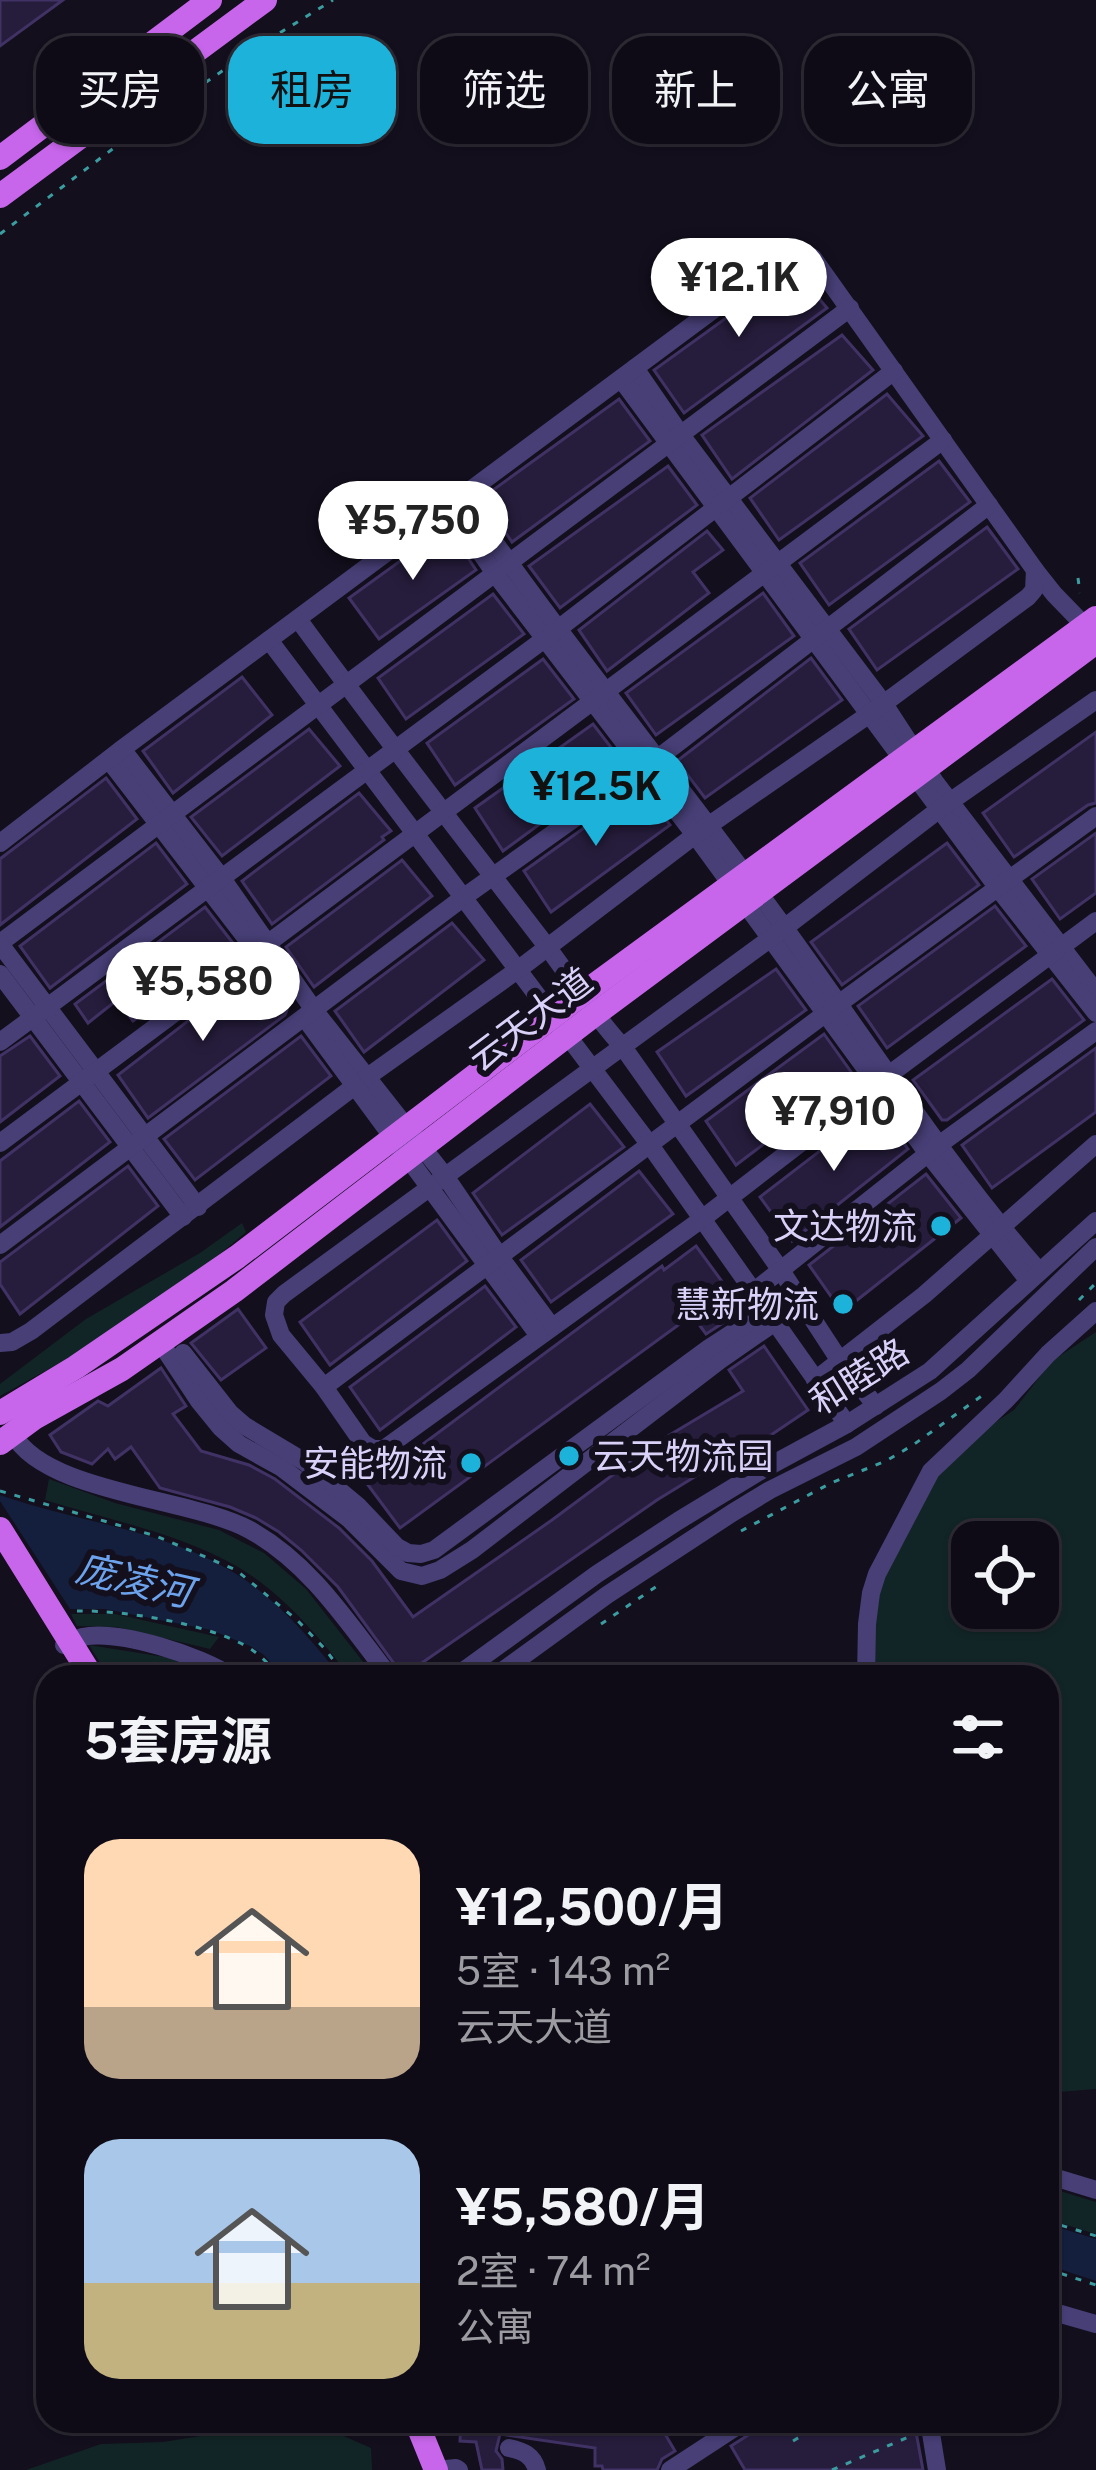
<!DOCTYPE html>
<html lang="zh">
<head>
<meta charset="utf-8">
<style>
	body { margin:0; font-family:"Public Sans","Noto Sans SC",sans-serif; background:#1c1923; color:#f1f3f6; height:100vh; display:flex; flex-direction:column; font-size:45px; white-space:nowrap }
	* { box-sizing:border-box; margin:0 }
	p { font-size:39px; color:#9b9ba1 }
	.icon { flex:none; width:66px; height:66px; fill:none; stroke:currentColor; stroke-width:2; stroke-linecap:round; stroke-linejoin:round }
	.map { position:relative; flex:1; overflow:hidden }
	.sheet { position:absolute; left:36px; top:1665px; width:1023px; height:768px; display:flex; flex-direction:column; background:#0e0b16; border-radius:36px; box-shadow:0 3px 9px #0004,0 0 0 3px #2e2b35 }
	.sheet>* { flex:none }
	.guide { position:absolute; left:36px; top:36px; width:1026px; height:108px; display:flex; gap:24px }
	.buttons { position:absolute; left:951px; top:1521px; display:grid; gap:24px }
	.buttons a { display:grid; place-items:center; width:108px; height:108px; border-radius:24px; background:#0e0b16; box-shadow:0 3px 9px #0004,0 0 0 3px #2e2b35; font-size:60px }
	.price { position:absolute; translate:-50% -102px; padding:0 27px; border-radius:42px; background:#fff; color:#222; font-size:39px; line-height:78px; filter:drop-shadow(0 3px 6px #0008) }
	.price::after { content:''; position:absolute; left:50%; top:72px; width:36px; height:27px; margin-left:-18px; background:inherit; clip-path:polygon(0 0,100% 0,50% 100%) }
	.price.current { background:#1cb2d9; color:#111 }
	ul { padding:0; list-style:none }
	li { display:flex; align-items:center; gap:36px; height:300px; padding:0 48px }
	li span { display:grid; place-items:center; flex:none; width:336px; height:240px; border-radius:36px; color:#555 }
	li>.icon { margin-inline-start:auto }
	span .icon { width:144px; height:144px; fill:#fffc; stroke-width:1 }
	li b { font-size:51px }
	h2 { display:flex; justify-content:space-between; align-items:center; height:144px; padding:0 48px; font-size:51px }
	.chip { padding:0 42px; border-radius:36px; background:#0e0b16; box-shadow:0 3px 9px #0004,0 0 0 3px #2e2b35; font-size:42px; line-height:108px }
	.chip.current { background:#1cb2d9; color:#111 }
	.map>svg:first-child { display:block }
	.green { fill:#122526; fill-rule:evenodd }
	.water { fill:#131f3d }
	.building { fill:#261d3c; stroke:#413265; stroke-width:3 }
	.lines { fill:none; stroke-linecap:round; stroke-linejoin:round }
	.path { stroke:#3c9da1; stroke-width:3; stroke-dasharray:6 9; stroke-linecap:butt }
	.minor { stroke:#473f76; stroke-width:18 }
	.major { stroke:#c766eb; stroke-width:24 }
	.poi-dot { fill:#1cb2d9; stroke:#130f1d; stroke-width:4.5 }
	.labels { text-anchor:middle; stroke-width:12; stroke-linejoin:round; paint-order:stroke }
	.street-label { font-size:36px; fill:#dad1f9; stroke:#130f1d }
	.poi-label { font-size:36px; fill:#dad1f9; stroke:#130f1d; text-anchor:end }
	.water-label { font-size:39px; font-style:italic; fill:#6ca3ec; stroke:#130f1d }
</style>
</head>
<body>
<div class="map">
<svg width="1096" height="2470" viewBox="0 0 1096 2470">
	<rect width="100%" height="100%" fill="#130f1d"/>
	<g class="green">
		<polygon points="242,1223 246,1232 208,1264 72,1356 0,1396 0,1384 86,1319 200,1253"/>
		<path d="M1096,1332V2089L1047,2093V1677H870L875,1606L886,1572L905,1540L934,1479L988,1427L1014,1410L1052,1361ZM972,1542H1038V1608H972Z"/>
		<path d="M49,1479L115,1503L219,1530L264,1553L306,1589L375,1677H350C319,1636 282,1593 238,1567C179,1533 109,1520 45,1500Z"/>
		<polygon points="71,1614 115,1614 219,1637 210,1649 117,1627 77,1626"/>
		<polygon points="89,1645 177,1659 218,1677 109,1677"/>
		<polygon points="1047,2187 1096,2202 1096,2234 1047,2219"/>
		<polygon points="256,2427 323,2427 371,2448 372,2470 26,2470 101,2444 163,2442"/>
	</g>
	<g class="water">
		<path d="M0,1495C82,1524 179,1531 251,1584C286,1610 314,1643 341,1677H284L264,1655L250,1646L211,1630L105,1609H70L0,1501Z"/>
		<polygon points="1047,2224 1096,2239 1096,2281 1047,2265"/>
	</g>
	<g class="building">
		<polygon points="0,0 63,0 0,46"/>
		<polygon points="794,269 827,308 684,413 654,370"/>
		<polygon points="842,335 873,370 732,479 702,435"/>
		<polygon points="887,394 923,436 779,540 750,498"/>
		<polygon points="619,399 650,441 512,542 482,498"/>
		<polygon points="939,461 970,502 829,605 800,563"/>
		<polygon points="668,466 697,505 560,608 529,566"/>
		<polygon points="447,527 476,570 379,639 349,598"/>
		<polygon points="987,527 1018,569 877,670 849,629"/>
		<polygon points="707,531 723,550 693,572 709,593 607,671 579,630"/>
		<polygon points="763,593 794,636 656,735 626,693"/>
		<polygon points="493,594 524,634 406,719 378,678"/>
		<polygon points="811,658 842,700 705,798 677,761"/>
		<polygon points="543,659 574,699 455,785 427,743"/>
		<polygon points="242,677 272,715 173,793 143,751"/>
		<polygon points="593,724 623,763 503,851 475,808"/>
		<polygon points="309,729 340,766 222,856 191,817"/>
		<polygon points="1096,732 1096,803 1088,805 1014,857 983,813"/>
		<polygon points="106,778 137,819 0,925 0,859"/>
		<polygon points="641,787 670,825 551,912 524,871"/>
		<polygon points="359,793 391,831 382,837 384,840 272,924 242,881"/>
		<polygon points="1096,833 1096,893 1060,919 1032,879"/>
		<polygon points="156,843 187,884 50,988 20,946"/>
		<polygon points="947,843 979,885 842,985 811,942"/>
		<polygon points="402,860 432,896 314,987 286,947"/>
		<polygon points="995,906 1026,946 887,1048 858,1006"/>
		<polygon points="205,907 236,947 133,1021 117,1000 88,1023 75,1004"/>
		<polygon points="452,923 484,960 364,1052 335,1011"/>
		<polygon points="776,969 806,1010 686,1096 657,1052"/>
		<polygon points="254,970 287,1010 285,1015 148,1118 118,1075"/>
		<polygon points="1052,979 1084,1020 947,1120 942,1120 913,1080"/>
		<polygon points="824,1034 854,1076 736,1165 706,1121"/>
		<polygon points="30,1036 60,1076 0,1122 0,1056"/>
		<polygon points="301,1036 331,1076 195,1180 164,1139"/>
		<polygon points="1096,1048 1096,1112 992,1188 962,1145"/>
		<polygon points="79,1101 110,1142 0,1227 0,1161"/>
		<polygon points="590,1104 624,1147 502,1235 473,1193"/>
		<polygon points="877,1107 908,1149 792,1241 760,1197"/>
		<polygon points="128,1166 158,1206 20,1314 0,1284 0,1262"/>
		<polygon points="639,1171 673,1214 551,1302 521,1260"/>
		<polygon points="926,1174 961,1218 842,1312 809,1265"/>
		<polygon points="437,1220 467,1261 330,1365 300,1322"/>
		<polygon points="696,1246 743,1310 706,1334 692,1315 400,1528 368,1485 662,1266 664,1270"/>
		<polygon points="485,1286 516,1327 380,1430 350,1387"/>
		<polygon points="238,1309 266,1348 221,1380 191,1343"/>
		<polygon points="764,1346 808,1410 768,1437 714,1465 657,1500 403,1676 338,1587 301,1550 279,1532 256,1518 230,1507 160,1488 131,1447 115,1459 108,1449 92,1464 61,1452 50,1435 98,1401 108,1406 161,1368 186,1406 173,1414 201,1451 249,1465 275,1479 339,1528 372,1561 413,1617 552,1520 653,1445 743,1391 729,1370"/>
		<polygon points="461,2421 552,2421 619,2431 617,2421 693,2421 694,2428 665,2434 675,2451 662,2459 657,2470 603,2470 602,2466 595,2466 595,2448 500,2434 496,2451 502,2459 503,2470 482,2470 476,2442 460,2441"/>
		<polygon points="758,2421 914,2421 923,2470 745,2470 731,2446 753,2432"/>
	</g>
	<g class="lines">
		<g class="path">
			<polyline points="0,234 147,123 257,47 333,0"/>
			<polyline points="1078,578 1080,593"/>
			<polyline points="1079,1300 1096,1283"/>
			<polyline points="0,1491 156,1536 236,1570 297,1620 325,1649 346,1677"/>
			<polyline points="741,1531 831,1483 886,1461 913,1445 983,1395"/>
			<path d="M77,1611C123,1610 203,1623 244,1645C259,1653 269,1664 279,1677"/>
			<polyline points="601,1624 663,1582"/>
			<polyline points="1047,2221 1096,2236"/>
			<polyline points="1047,2269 1096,2285"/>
			<polyline points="793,2441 826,2421"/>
			<polyline points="832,2470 913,2435"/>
		</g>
		<g class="minor">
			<polyline points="635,368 681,435 884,704 935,782 1096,992"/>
			<polyline points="621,379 997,887 1096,1013"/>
			<path d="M462,496C564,644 679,782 784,927C868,1042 945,1164 1039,1271"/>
			<polyline points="449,507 496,575 695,835 928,1154 1029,1281"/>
			<polyline points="1035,570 1054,594 1085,626"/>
			<path d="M298,619C378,729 462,836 545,944C571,978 593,1015 623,1047L782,1272L840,1361L876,1406"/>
			<polyline points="269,640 650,1145 847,1424"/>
			<polyline points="1096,700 941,808 771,938 284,1294 276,1302 274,1315 281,1335 324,1387 363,1443 373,1449 384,1449 702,1219 890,1074 1096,921"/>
			<polyline points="122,749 221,877 314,1010 445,1176 500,1257 552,1327"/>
			<polyline points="109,760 263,960"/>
			<polyline points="0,843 122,749 787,255 802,252 813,258 1035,570 1034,590 1028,597 871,713 695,835 519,969 356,1085 31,1331 12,1342 0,1343"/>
			<polyline points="0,943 850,308"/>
			<polyline points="0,944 198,1207"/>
			<polyline points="0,974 183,1217"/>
			<polyline points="307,1021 539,1336"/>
			<polyline points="0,1042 558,629 894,371"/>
			<polyline points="0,1143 943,440"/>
			<polyline points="0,1245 464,897 645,768 989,505"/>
			<polyline points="753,1292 940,1144 1096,1031"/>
			<polyline points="159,1344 164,1348 199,1401 221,1428 239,1444 282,1468 348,1518 401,1571 422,1576 440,1570 472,1550 720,1360 775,1322"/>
			<polyline points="183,1353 230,1413 245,1426 305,1462 358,1506 397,1547 408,1553 421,1554 434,1550 709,1348 766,1311"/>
			<polyline points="815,1380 924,1295 1096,1144"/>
			<polyline points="324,1387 837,1005 1096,816"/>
			<path d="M13,1434C45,1493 192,1498 250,1530C311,1564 348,1623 390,1677"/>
			<path d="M64,1645C67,1643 79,1638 82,1637C119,1629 202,1656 232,1677"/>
			<polyline points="455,1677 597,1574 678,1521 762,1470 847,1424 930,1371 1096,1221"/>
			<polyline points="494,1677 607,1595 732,1513 770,1490 856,1447 941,1391 968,1370 1096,1247"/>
			<polyline points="866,1677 867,1624 871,1593 877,1574 931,1471 1006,1400 1048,1354 1096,1311"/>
			<polyline points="1047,2175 1096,2190"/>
			<polyline points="1047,2310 1096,2324"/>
			<polyline points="929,2421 937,2470"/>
			<path d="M509,2448C523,2451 533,2455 537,2470"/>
			<polyline points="436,2470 456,2468 459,2470"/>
			<polyline points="670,2470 745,2421"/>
		</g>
		<g class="major">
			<polyline points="0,158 210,0"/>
			<polyline points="0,196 265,0"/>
			<polyline points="0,1413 76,1367 237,1257 581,995 1096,618"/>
			<polyline points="0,1443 34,1418 122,1369 234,1291 594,1015 1096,642"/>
			<polyline points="0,1529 92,1677"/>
			<polyline points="416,2421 436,2470"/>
		</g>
	</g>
	<g class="poi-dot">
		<circle cx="941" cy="1226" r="12"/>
		<circle cx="843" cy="1304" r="12"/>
		<circle cx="569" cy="1456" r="12"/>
		<circle cx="471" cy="1463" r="12"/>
	</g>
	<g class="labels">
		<g class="street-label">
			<text transform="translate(530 1019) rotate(-37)" y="13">云天大道</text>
			<text transform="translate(859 1376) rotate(-32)" y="13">和睦路</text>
		</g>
		<g class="poi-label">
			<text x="917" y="1239">文达物流</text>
			<text x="819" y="1317">慧新物流</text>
			<text x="593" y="1469" text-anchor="start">云天物流园</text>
			<text x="447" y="1476">安能物流</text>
		</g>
		<g class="water-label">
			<text transform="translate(134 1580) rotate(13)" y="14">庞凌河</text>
		</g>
	</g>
</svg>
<div class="buttons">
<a><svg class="icon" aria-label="locate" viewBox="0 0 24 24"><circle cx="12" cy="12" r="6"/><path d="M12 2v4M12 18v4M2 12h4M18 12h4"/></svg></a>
</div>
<b class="price" style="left:739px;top:340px">¥12.1K</b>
<b class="price" style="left:413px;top:583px">¥5,750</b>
<b class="price current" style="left:596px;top:849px">¥12.5K</b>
<b class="price" style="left:203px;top:1044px">¥5,580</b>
<b class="price" style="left:834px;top:1174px">¥7,910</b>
<div class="guide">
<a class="chip">买房</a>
<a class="chip current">租房</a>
<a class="chip">筛选</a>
<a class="chip">新上</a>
<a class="chip">公寓</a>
</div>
<section class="sheet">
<h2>5套房源<svg class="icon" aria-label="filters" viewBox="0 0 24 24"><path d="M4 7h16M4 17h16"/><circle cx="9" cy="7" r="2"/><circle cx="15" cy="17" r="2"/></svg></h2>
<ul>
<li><span style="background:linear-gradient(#ffd9b3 70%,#b9a48a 0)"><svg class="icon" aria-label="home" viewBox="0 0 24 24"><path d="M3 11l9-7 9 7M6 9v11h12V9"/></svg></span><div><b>¥12,500/月</b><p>5室 · 143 m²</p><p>云天大道</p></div></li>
<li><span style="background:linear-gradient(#a9c7e8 60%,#c2b280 0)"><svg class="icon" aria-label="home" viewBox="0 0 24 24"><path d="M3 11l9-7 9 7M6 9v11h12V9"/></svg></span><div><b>¥5,580/月</b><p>2室 · 74 m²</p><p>公寓</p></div></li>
</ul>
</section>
</div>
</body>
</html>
